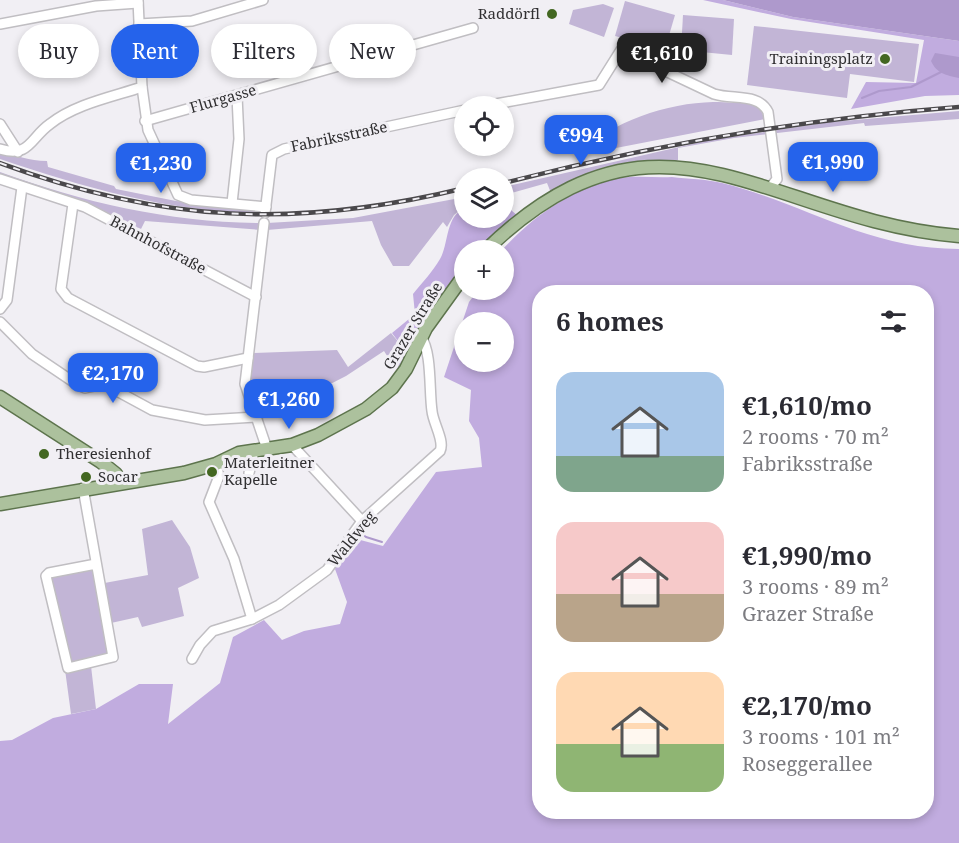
<!DOCTYPE html>
<html lang="en">
<head>
<meta charset="utf-8">
<style>
	body { margin:0; font-family:"Noto Serif",serif; background:#f7f7f7; color:#2b2b33; height:100vh; display:flex; flex-direction:column; font-size:22px; white-space:nowrap }
	* { box-sizing:border-box; margin:0 }
	p { font-size:20px; color:#7c7c81 }
	.icon { flex:none; width:33px; height:33px; fill:none; stroke:currentColor; stroke-width:2; stroke-linecap:round; stroke-linejoin:round }
	.map { position:relative; flex:1; overflow:hidden }
	.panel { position:absolute; left:532px; top:285px; width:402px; height:534px; display:flex; flex-direction:column; background:#fff; border-radius:24px; box-shadow:0 3px 9px #0003 }
	.panel>* { flex:none }
	.banner { position:absolute; left:18px; top:24px; width:424px; height:54px; display:flex; gap:12px }
	.controls { position:absolute; left:454px; top:96px; display:grid; gap:12px }
	.controls a { display:grid; place-items:center; width:60px; height:60px; border-radius:50%; background:#fff; box-shadow:0 3px 9px #0003; font-size:30px }
	.price { position:absolute; translate:-50% -51px; padding:0 14px; border-radius:12px; background:#2563eb; color:#fff; font-size:20px; line-height:39px; filter:drop-shadow(0 2px 3px #0008) }
	.price::after { content:''; position:absolute; left:50%; top:36px; width:18px; height:14px; margin-left:-9px; background:inherit; clip-path:polygon(0 0,100% 0,50% 100%) }
	.price.selected { background:#222; color:#fff }
	ul { padding:0; list-style:none }
	li { display:flex; align-items:center; gap:18px; height:150px; padding:0 24px }
	li span { display:grid; place-items:center; flex:none; width:168px; height:120px; border-radius:18px; color:#555 }
	li>.icon { margin-inline-start:auto }
	span .icon { width:72px; height:72px; fill:#fffc; stroke-width:1 }
	li b { font-size:26px }
	h2 { display:flex; justify-content:space-between; align-items:center; height:72px; padding:0 24px; font-size:26px }
	.pill { padding:0 21px; border-radius:27px; background:#fff; box-shadow:0 3px 9px #0003; font-size:21px; line-height:54px }
	.pill.selected { background:#2563eb; color:#fff }
	.map>svg:first-child { display:block }
	.green { fill:#c2b5d6 }
	.forest { fill:#c1acdf; fill-rule:evenodd }
	.water { fill:#ae99cc }
	.lines { fill:none; stroke-linecap:round; stroke-linejoin:round }
	.stream { stroke:#ae99cc; stroke-width:2 }
	.minor-casing { stroke:#c0bec2; stroke-width:12 }
	.major-casing { stroke:#5d744d; stroke-width:15 }
	.minor { stroke:#fff; stroke-width:9 }
	.major { stroke:#acc19d; stroke-width:12 }
	.rail-casing { stroke:#4a484b; stroke-width:4.5 }
	.rail { stroke:#f1eff4; stroke-width:2; stroke-dasharray:7; stroke-linecap:butt }
	.poi-dot { fill:#436721; stroke:#f1eff4; stroke-width:2 }
	.labels { text-anchor:middle; stroke-width:6; stroke-linejoin:round; paint-order:stroke }
	.poi-label { font-size:15px; fill:#313032; stroke:#f1eff4; text-anchor:start }
	.street-label { font-size:15px; fill:#313032; stroke:#f1eff4 }
</style>
</head>
<body>
<div class="map">
<svg width="959" height="843" viewBox="0 0 959 843">
	<rect width="100%" height="100%" fill="#f1eff4"/>
	<g class="green">
		<polygon points="625,1 675,15 665,49 615,36"/>
		<polygon points="603,4 614,8 604,37 569,24 573,10"/>
		<polygon points="683,15 734,19 732,55 681,50"/>
		<polygon points="754,26 919,44 914,82 850,74 847,98 747,85"/>
		<path d="M750,101L757,102L765,119L580,155C610,121 668,103 713,102C726,102 737,104 750,101Z"/>
		<polygon points="959,111 959,119 865,126 864,123 734,138 678,148 678,160 673,163 596,173 551,193 547,183 504,195 504,187 710,140 831,122"/>
		<path d="M0,152C18,155 28,161 47,161L48,167L114,186L116,189L176,201L257,207L264,213C173,213 85,188 0,159Z"/>
		<path d="M0,172C85,203 173,223 263,223L261,230L145,221L140,231L130,224L0,176Z"/>
		<polygon points="465,197 465,206 454,215 447,227 443,222 409,266 393,266 381,245 372,221 267,230 267,223 353,218"/>
		<polygon points="391,333 401,345 411,346 398,373 384,351 346,376 262,419 247,390 252,355 254,353 337,350 348,367"/>
		<polygon points="172,520 190,547 199,578 178,588 184,616 142,627 138,617 111,623 117,659 91,666 96,709 71,714 61,640 50,592 51,574 95,566 99,584 148,575 142,529"/>
	</g>
	<g class="forest">
		<polygon points="703,0 723,0 793,17 959,41 959,95 925,96 851,109 866,82 916,83 924,40 791,19"/>
		<path d="M672,177C688,179 706,179 722,183C806,204 867,249 959,249V843H0V741L12,740L53,718L96,709L139,684H173L168,724L220,683L233,637L264,620L282,640L304,631L340,624L347,602L335,569L349,537L383,546L436,472L482,467L479,438L469,421L471,390L444,377L469,302L478,290H504L502,250C534,216 569,190 615,179C632,175 654,178 672,177ZM540,292H927V812H540ZM465,322H504V362H465Z"/>
		<path d="M504,204L518,216L478,250H465V265L423,319L422,328L411,346L401,345L392,333L415,314L413,294C422,283 433,271 440,259C449,244 445,216 465,208V218H504Z"/>
	</g>
	<g class="water">
		<polygon points="723,0 959,0 959,41 793,17"/>
		<path d="M935,53L959,57V78C946,75 937,74 931,61Z"/>
	</g>
	<g class="lines">
		<g class="stream">
			<polyline points="862,98 879,91 911,87 941,72"/>
			<polyline points="358,531 366,537 382,542"/>
		</g>
		<defs>
			<g id="minor">
				<polyline points="0,24 96,6 138,3"/>
				<polyline points="139,24 192,21 263,0"/>
				<polyline points="142,87 148,130 178,195 191,200 266,207"/>
				<path d="M485,106L599,85L621,50L714,94C733,100 759,93 768,112L777,179L770,188"/>
				<polyline points="145,121 473,28"/>
				<polyline points="0,124 18,152"/>
				<path d="M0,149C30,158 30,138 50,124C75,104 112,97 142,87L138,0"/>
				<polyline points="0,179 85,207 256,297"/>
				<polyline points="232,203 239,139 237,96"/>
				<polyline points="73,204 61,289 68,298 197,366 204,367 248,358"/>
				<polyline points="265,213 272,155 284,149 465,110"/>
				<polyline points="264,223 245,384 267,449"/>
				<polyline points="0,309 7,300 22,187"/>
				<polyline points="0,322 32,354 78,385 85,388 104,384 152,410 205,420 256,417"/>
				<polyline points="292,445 362,521"/>
				<polyline points="216,464 219,476 209,502 234,559 252,619"/>
				<polyline points="249,473 254,451"/>
				<polyline points="83,488 113,657 68,668 46,576 49,573 96,564"/>
				<path d="M192,659L200,645L213,631L252,619L279,605L327,570L362,521L440,451C445,441 433,423 432,411C429,391 432,352 421,337"/>
			</g>
			<g id="major">
				<path d="M486,250C661,80 769,221 959,236"/>
				<polyline points="0,397 101,462 116,474 120,482"/>
				<polyline points="0,504 184,473 216,464 239,453 292,445 318,435 366,409 392,388 406,369 426,328 465,274"/>
			</g>
		</defs>
		<use href="#minor" class="minor-casing"/>
		<use href="#major" class="major-casing"/>
		<use href="#minor" class="minor"/>
		<use href="#major" class="major"/>
		<defs>
			<g id="rail">
				<path d="M0,163C162,223 297,229 465,188"/>
				<path d="M504,183C656,144 803,119 959,107"/>
			</g>
		</defs>
		<use href="#rail" class="rail-casing"/>
		<use href="#rail" class="rail"/>
	</g>
	<g class="poi-dot">
		<circle cx="552" cy="14" r="6"/>
		<circle cx="885" cy="59" r="6"/>
		<circle cx="44" cy="454" r="6"/>
		<circle cx="212" cy="472" r="6"/>
		<circle cx="86" cy="477" r="6"/>
	</g>
	<g class="labels">
		<g class="poi-label">
			<text x="540" y="19" text-anchor="end">Raddörfl</text>
			<text x="873" y="64" text-anchor="end">Trainingsplatz</text>
			<text x="56" y="459">Theresienhof</text>
			<text x="224" y="468">Materleitner<tspan x="224" dy="17">Kapelle</tspan></text>
			<text x="98" y="482">Socar</text>
		</g>
		<g class="street-label">
			<text transform="translate(223 99) rotate(-16)" y="5">Flurgasse</text>
			<text transform="translate(339 137) rotate(-12)" y="5">Fabriksstraße</text>
			<text transform="translate(158 245) rotate(28)" y="5">Bahnhofstraße</text>
			<text transform="translate(413 326) rotate(-59)" y="5">Grazer Straße</text>
			<text transform="translate(352 539) rotate(-51)" y="5">Waldweg</text>
		</g>
	</g>
</svg>
<div class="controls">
<a><svg class="icon" aria-label="locate" viewBox="0 0 24 24"><circle cx="12" cy="12" r="6"/><path d="M12 2v4M12 18v4M2 12h4M18 12h4"/></svg></a>
<a><svg class="icon" aria-label="layers" viewBox="0 0 24 24"><path d="M12 4l9 5-9 5-9-5zM3 14l9 5 9-5"/></svg></a>
<a>+</a>
<a>−</a>
</div>
<b class="price selected" style="left:662px;top:84px">€1,610</b>
<b class="price" style="left:581px;top:166px">€994</b>
<b class="price" style="left:833px;top:193px">€1,990</b>
<b class="price" style="left:161px;top:194px">€1,230</b>
<b class="price" style="left:113px;top:404px">€2,170</b>
<b class="price" style="left:289px;top:430px">€1,260</b>
<div class="banner">
<a class="pill">Buy</a>
<a class="pill selected">Rent</a>
<a class="pill">Filters</a>
<a class="pill">New</a>
</div>
<section class="panel">
<h2>6 homes<svg class="icon" aria-label="filters" viewBox="0 0 24 24"><path d="M4 7h16M4 17h16"/><circle cx="9" cy="7" r="2"/><circle cx="15" cy="17" r="2"/></svg></h2>
<ul>
<li><span style="background:linear-gradient(#a9c7e8 70%,#7fa58c 0)"><svg class="icon" aria-label="home" viewBox="0 0 24 24"><path d="M3 11l9-7 9 7M6 9v11h12V9"/></svg></span><div><b>€1,610/mo</b><p>2 rooms · 70 m²</p><p>Fabriksstraße</p></div></li>
<li><span style="background:linear-gradient(#f6c9c9 60%,#b9a48a 0)"><svg class="icon" aria-label="home" viewBox="0 0 24 24"><path d="M3 11l9-7 9 7M6 9v11h12V9"/></svg></span><div><b>€1,990/mo</b><p>3 rooms · 89 m²</p><p>Grazer Straße</p></div></li>
<li><span style="background:linear-gradient(#ffd9b3 60%,#8fb573 0)"><svg class="icon" aria-label="home" viewBox="0 0 24 24"><path d="M3 11l9-7 9 7M6 9v11h12V9"/></svg></span><div><b>€2,170/mo</b><p>3 rooms · 101 m²</p><p>Roseggerallee</p></div></li>
</ul>
</section>
</div>
</body>
</html>
